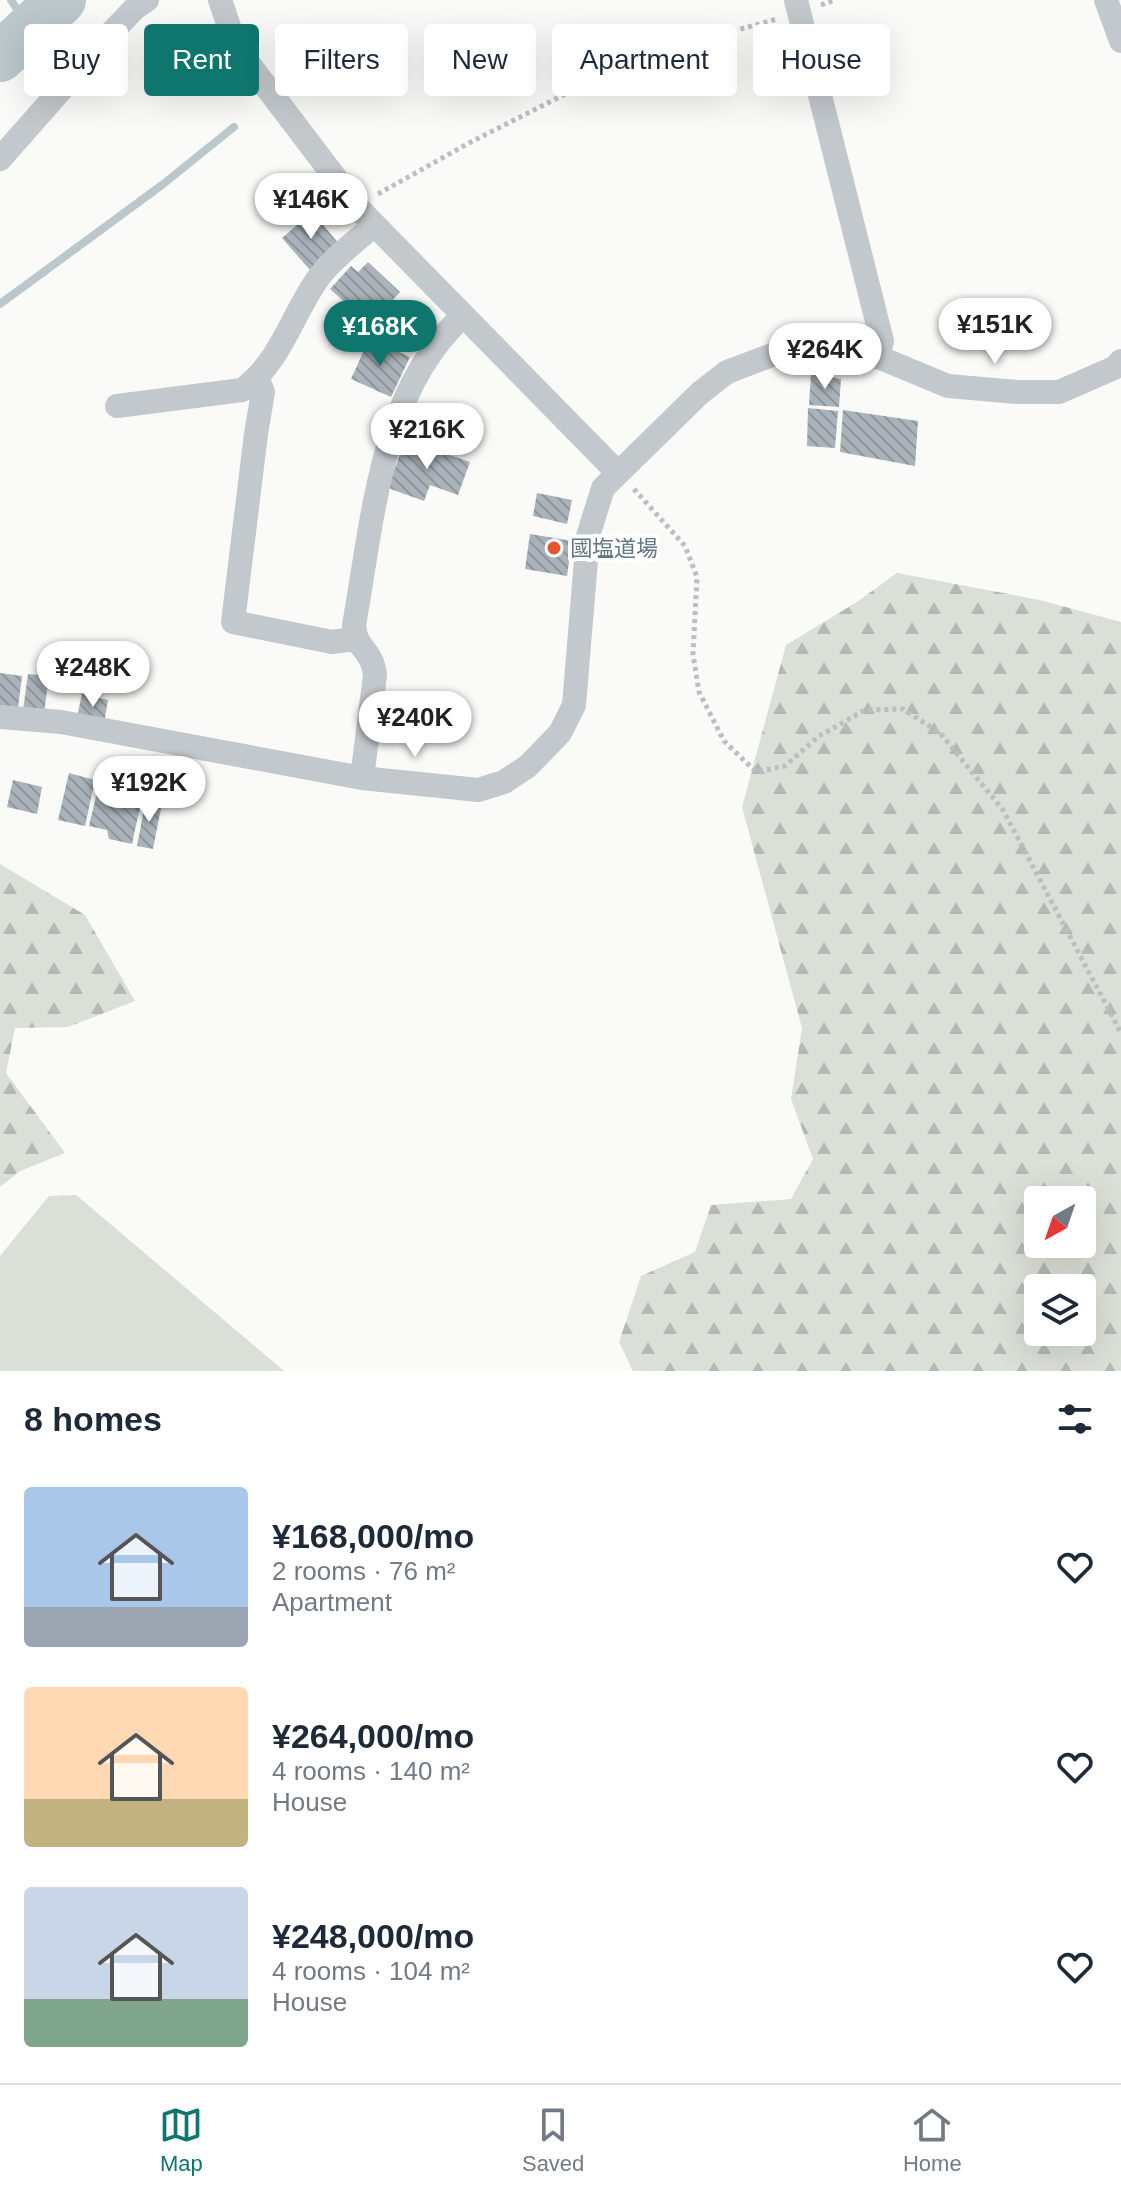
<!DOCTYPE html>
<html lang="en">
<head>
<meta charset="utf-8">
<style>
	body { margin:0; font-family:Arial,"Noto Sans JP",sans-serif; background:#f2f2f3; color:#1f2937; height:100vh; display:flex; flex-direction:column; font-size:30px; white-space:nowrap }
	* { box-sizing:border-box; margin:0 }
	p { font-size:26px; color:#747a83 }
	.icon { flex:none; width:44px; height:44px; fill:none; stroke:currentColor; stroke-width:2; stroke-linecap:round; stroke-linejoin:round }
	.map { position:relative; height:1371px; overflow:hidden }
	.side { display:flex; flex-direction:column; background:#fff; flex:1 }
	.side>* { flex:none }
	.banner { position:absolute; left:24px; top:24px; width:1074px; height:72px; display:flex; gap:16px }
	.needle { width:52px; rotate:220deg }
	.fabs { position:absolute; left:1024px; top:1186px; display:grid; gap:16px }
	.fabs a { display:grid; place-items:center; width:72px; height:72px; border-radius:8px; background:#fff; box-shadow:0 8px 32px #0002; font-size:40px }
	.price { position:absolute; translate:-50% -68px; padding:0 18px; border-radius:28px; background:#fff; color:#222; font-size:26px; line-height:52px; filter:drop-shadow(0 2px 4px #0008) }
	.price::after { content:''; position:absolute; left:50%; top:48px; width:24px; height:18px; margin-left:-12px; background:inherit; clip-path:polygon(0 0,100% 0,50% 100%) }
	.price.selected { background:#0f766e; color:#fff }
	ul { padding:0; list-style:none }
	li { display:flex; align-items:center; gap:24px; height:200px; padding:0 24px }
	li span { display:grid; place-items:center; flex:none; width:224px; height:160px; border-radius:8px; color:#555 }
	li>.icon { margin-inline-start:auto }
	span .icon { width:96px; height:96px; fill:#fffc; stroke-width:1 }
	li b { font-size:34px }
	h2 { display:flex; justify-content:space-between; align-items:center; height:96px; padding:0 24px; font-size:34px }
	.tag { padding:0 28px; border-radius:8px; background:#fff; box-shadow:0 8px 32px #0002; font-size:28px; line-height:72px }
	.tag.selected { background:#0f766e; color:#fff }
	.dock { display:flex; justify-content:space-around; align-items:center; height:112px; border-top:2px solid #e0e1e3; background:#fff; font-size:22px; color:#747a83 }
	.dock a { display:grid; justify-items:center; gap:4px }
	.dock .selected { color:#0f766e }
	.map>svg:first-child { display:block }
	.green { fill:#dadfd7 }
	.forest { fill:url(#forest-firs); fill-rule:evenodd }
	.lines { fill:none; stroke-linecap:round; stroke-linejoin:round }
	.stream { stroke:#bbc7cb; stroke-width:8 }
	.river { stroke:#bbc7cb; stroke-width:50 }
	.building { fill:url(#building-back-hatch) }
	.path { stroke:#bbbfc2; stroke-width:5; stroke-dasharray:4 4; stroke-linecap:butt }
	.minor { stroke:#c3c8cc; stroke-width:24 }
	.poi-dot { fill:#e4572e; stroke:#fff; stroke-width:3 }
	.labels { text-anchor:middle; stroke-width:8; stroke-linejoin:round; paint-order:stroke }
	.poi-label { font-size:22px; fill:#657683; stroke:#fff; text-anchor:start }
</style>
</head>
<body>
<div class="map">
<svg width="1121" height="1371" viewBox="0 0 1121 1371">
	<defs>
		<pattern id="forest-firs" width="22" height="20" patternUnits="userSpaceOnUse" patternTransform="scale(2)"><rect width="22" height="20" fill="#dadfd7"/><path d="M5 1l3.5 6h-7zM16 11l3.5 6h-7z" fill="#b4b9b4"/></pattern>
		<pattern id="building-back-hatch" width="6" height="6" patternUnits="userSpaceOnUse" patternTransform="scale(2)"><rect width="6" height="6" fill="#aab3b9"/><path d="M-1 5l2 2M0 0l6 6M5-1l2 2" fill="none" stroke="#8e969c"/></pattern>
	</defs>
	<rect width="100%" height="100%" fill="#fafaf8"/>
	<polygon class="green" points="75,1195 76,1195 284,1371 0,1371 0,1256 49,1196"/>
	<g class="forest">
		<path d="M897,573L1040,600L1121,622V1371H633L619,1342L641,1276L695,1252L711,1205L791,1199L813,1159L791,1099L802,1028L742,807L786,645L857,602ZM1038,1200H1082V1244H1038ZM1038,1288H1082V1332H1038Z"/>
		<polygon points="0,864 85,915 135,1001 68,1027 15,1028 6,1073 65,1153 20,1171 0,1187"/>
	</g>
	<g class="lines">
		<g class="stream">
			<polyline points="11,0 30,28"/>
			<polyline points="0,304 162,185 234,127"/>
		</g>
		<polyline class="river" points="0,57 61,0"/>
	</g>
	<g class="building">
		<polygon points="312,212 340,245 310,270 282,238"/>
		<polygon points="368,262 400,292 370,325 330,289 351,266 358,272"/>
		<polygon points="369,339 410,357 391,397 351,379"/>
		<polygon points="811,374 841,379 839,407 809,405"/>
		<polygon points="808,408 838,411 835,448 807,446"/>
		<polygon points="843,410 918,421 915,466 840,452"/>
		<polygon points="405,440 470,462 458,495 430,485 424,501 388,488"/>
		<polygon points="537,493 572,500 567,524 533,516"/>
		<polygon points="530,534 572,541 567,576 525,569"/>
		<polygon points="0,673 22,676 18,708 0,705"/>
		<polygon points="28,674 49,676 44,713 23,710"/>
		<polygon points="82,694 108,700 104,723 77,717"/>
		<polygon points="69,773 95,780 85,826 58,820"/>
		<polygon points="13,780 42,787 37,814 7,807"/>
		<polygon points="98,788 142,798 132,844 109,839 107,830 89,826"/>
		<polygon points="146,799 162,803 153,849 137,846"/>
	</g>
	<g class="lines">
		<g class="path">
			<polyline points="821,5 835,0"/>
			<polyline points="378,194 469,143 636,58 777,19"/>
			<polyline points="634,489 685,546 697,577 693,654 699,692 724,741 756,772 785,766 819,736 865,710 903,709 940,733 1003,810 1121,1033"/>
		</g>
		<g class="minor">
			<polyline points="220,0 236,47 359,209 618,473"/>
			<polyline points="796,0 882,341 878,357"/>
			<polyline points="1106,0 1121,41"/>
			<polyline points="0,159 112,32 135,8 147,0"/>
			<polyline points="258,379 263,392 256,434 233,622 332,642 355,639"/>
			<path d="M117,406L242,390C281,362 292,314 319,277C333,258 355,242 373,226"/>
			<polyline points="0,717 61,722 362,778 478,790 504,782 528,766 560,733 574,705 588,536 603,488 700,393 727,372 780,352 818,349 878,357 948,386 1017,392 1059,392 1114,368 1121,361"/>
			<path d="M362,778L375,675C372,648 356,651 354,625C373,521 380,391 463,316"/>
		</g>
	</g>
	<circle class="poi-dot" cx="554" cy="548" r="8"/>
	<g class="labels">
		<g class="poi-label">
			<text x="570" y="556">國塩道場</text>
		</g>
	</g>
</svg>
<div class="fabs">
<a><svg class="needle" viewBox="-14 -14 28 28"><path d="M0-13l5 13h-10z" fill="#e53935"/><path d="M0 13l5-13h-10z" fill="#747a83"/></svg></a>
<a><svg class="icon" aria-label="layers" viewBox="0 0 24 24"><path d="M12 4l9 5-9 5-9-5zM3 14l9 5 9-5"/></svg></a>
</div>
<b class="price" style="left:311px;top:241px">¥146K</b>
<b class="price" style="left:995px;top:366px">¥151K</b>
<b class="price selected" style="left:380px;top:368px">¥168K</b>
<b class="price" style="left:825px;top:391px">¥264K</b>
<b class="price" style="left:427px;top:471px">¥216K</b>
<b class="price" style="left:93px;top:709px">¥248K</b>
<b class="price" style="left:415px;top:759px">¥240K</b>
<b class="price" style="left:149px;top:824px">¥192K</b>
<div class="banner">
<a class="tag">Buy</a>
<a class="tag selected">Rent</a>
<a class="tag">Filters</a>
<a class="tag">New</a>
<a class="tag">Apartment</a>
<a class="tag">House</a>
</div>
</div>
<section class="side">
<h2>8 homes<svg class="icon" aria-label="filters" viewBox="0 0 24 24"><path d="M4 7h16M4 17h16"/><circle cx="9" cy="7" r="2"/><circle cx="15" cy="17" r="2"/></svg></h2>
<ul>
<li><span style="background:linear-gradient(#a9c7e8 75%,#9aa5b1 0)"><svg class="icon" aria-label="home" viewBox="0 0 24 24"><path d="M3 11l9-7 9 7M6 9v11h12V9"/></svg></span><div><b>¥168,000/mo</b><p>2 rooms · 76 m²</p><p>Apartment</p></div><svg class="icon" aria-label="heart" viewBox="0 0 24 24"><path d="M12 20l-8-8c-3-5 5-10 8-4 3-6 11-1 8 4z"/></svg></li>
<li><span style="background:linear-gradient(#ffd9b3 70%,#c2b280 0)"><svg class="icon" aria-label="home" viewBox="0 0 24 24"><path d="M3 11l9-7 9 7M6 9v11h12V9"/></svg></span><div><b>¥264,000/mo</b><p>4 rooms · 140 m²</p><p>House</p></div><svg class="icon" aria-label="heart" viewBox="0 0 24 24"><path d="M12 20l-8-8c-3-5 5-10 8-4 3-6 11-1 8 4z"/></svg></li>
<li><span style="background:linear-gradient(#c9d6e8 70%,#7fa58c 0)"><svg class="icon" aria-label="home" viewBox="0 0 24 24"><path d="M3 11l9-7 9 7M6 9v11h12V9"/></svg></span><div><b>¥248,000/mo</b><p>4 rooms · 104 m²</p><p>House</p></div><svg class="icon" aria-label="heart" viewBox="0 0 24 24"><path d="M12 20l-8-8c-3-5 5-10 8-4 3-6 11-1 8 4z"/></svg></li>
</ul>
</section>
<nav class="dock">
<a class="selected"><svg class="icon" aria-label="map" viewBox="0 0 24 24"><path d="M3 6l6-2 6 2 6-2v14l-6 2-6-2-6 2zM9 4v14M15 6v14"/></svg>Map</a>
<a><svg class="icon" aria-label="saved" viewBox="0 0 24 24"><path d="M7 4h10v16l-5-4-5 4z"/></svg>Saved</a>
<a><svg class="icon" aria-label="home" viewBox="0 0 24 24"><path d="M3 11l9-7 9 7M6 9v11h12V9"/></svg>Home</a>
</nav>
</body>
</html>
